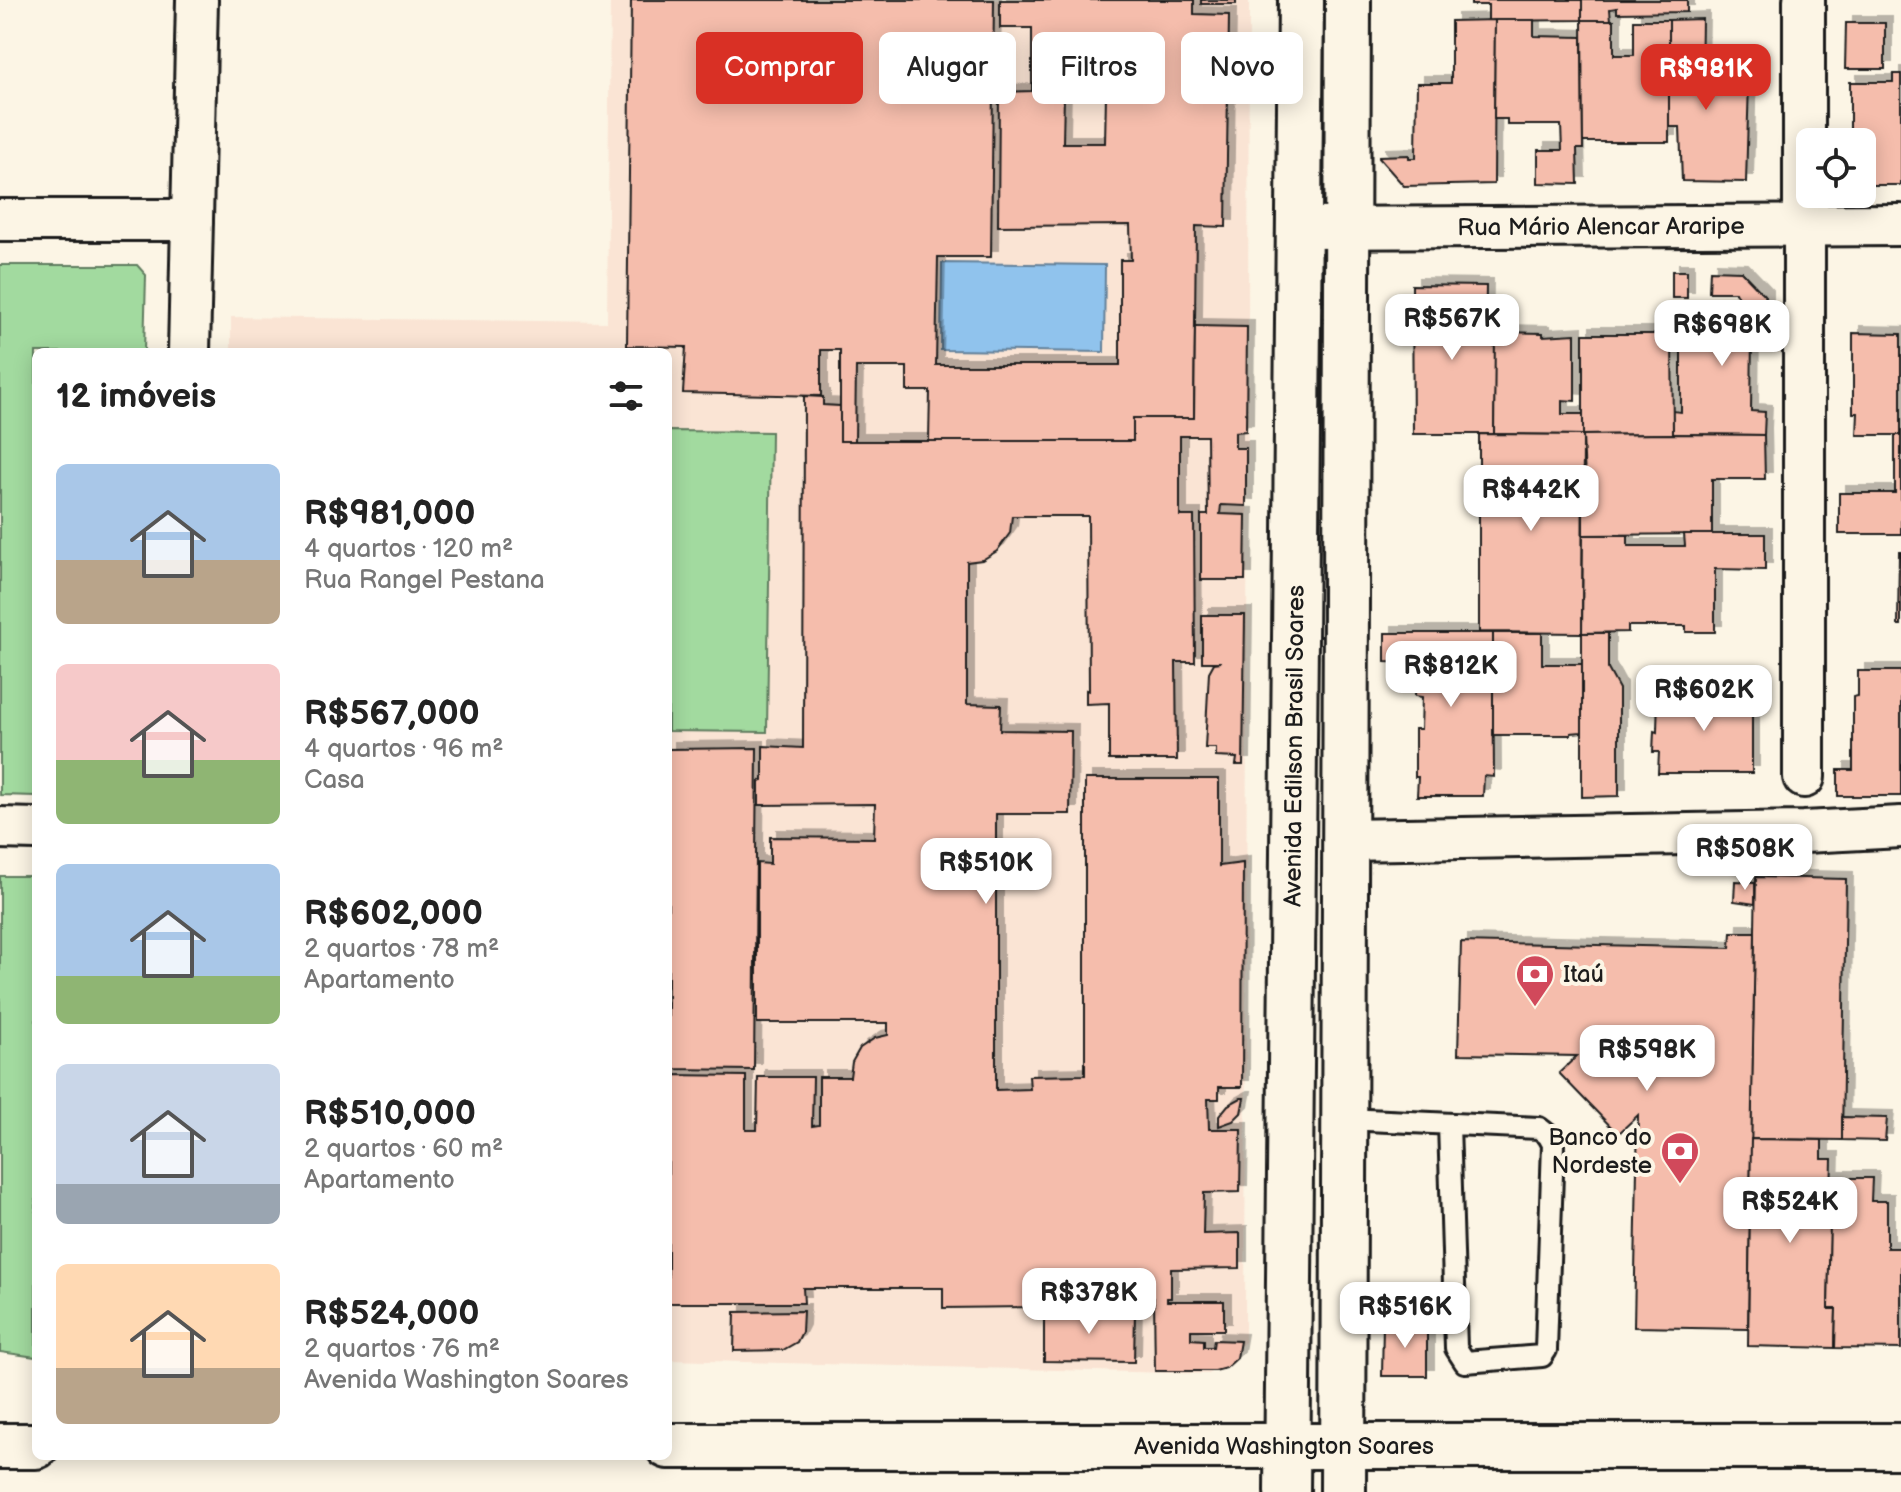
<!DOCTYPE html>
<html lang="pt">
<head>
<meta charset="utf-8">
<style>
	body { margin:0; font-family:"Balsamiq Sans",sans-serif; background:#f2f2f2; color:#222; height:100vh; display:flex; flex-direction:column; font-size:30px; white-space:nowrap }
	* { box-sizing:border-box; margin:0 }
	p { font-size:26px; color:#767676 }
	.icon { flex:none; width:44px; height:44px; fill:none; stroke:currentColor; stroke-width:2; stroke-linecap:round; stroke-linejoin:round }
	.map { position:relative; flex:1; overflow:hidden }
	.side { position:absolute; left:32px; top:348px; width:640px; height:1112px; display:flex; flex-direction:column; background:#fff; border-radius:12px; box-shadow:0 4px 20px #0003 }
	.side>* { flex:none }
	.banner { position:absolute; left:696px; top:32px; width:760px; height:72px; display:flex; gap:16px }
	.tools { position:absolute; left:1796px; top:128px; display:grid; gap:16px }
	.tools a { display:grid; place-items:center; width:80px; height:80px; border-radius:12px; background:#fff; box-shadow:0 4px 20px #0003; font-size:40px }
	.price { position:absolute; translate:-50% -68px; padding:0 18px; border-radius:16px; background:#fff; color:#222; font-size:26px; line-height:52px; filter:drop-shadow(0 2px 4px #0008) }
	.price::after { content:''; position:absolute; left:50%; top:48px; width:24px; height:18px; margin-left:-12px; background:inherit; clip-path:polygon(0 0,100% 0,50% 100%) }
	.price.on { background:#d93025; color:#fff }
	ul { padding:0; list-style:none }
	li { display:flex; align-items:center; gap:24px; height:200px; padding:0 24px }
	li span { display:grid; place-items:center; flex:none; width:224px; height:160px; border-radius:12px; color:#555 }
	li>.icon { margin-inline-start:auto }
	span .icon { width:96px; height:96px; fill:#fffc; stroke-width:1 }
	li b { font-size:34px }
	h2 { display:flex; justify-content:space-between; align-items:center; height:96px; padding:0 24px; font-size:34px }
	.tag { padding:0 28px; border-radius:12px; background:#fff; box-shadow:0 4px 20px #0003; font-size:28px; line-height:72px }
	.tag.on { background:#d93025; color:#fff }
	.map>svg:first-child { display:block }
	.built { fill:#fae4d4 }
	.green { fill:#a2da9f; stroke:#5f7b5e; stroke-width:2 }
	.water { fill:#90c3ed; stroke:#628099; stroke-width:2 }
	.building { fill:#f5bdac; stroke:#1c1c1c; stroke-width:2; fill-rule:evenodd; filter:url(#shadow) }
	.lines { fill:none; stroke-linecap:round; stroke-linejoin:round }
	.service-casing { stroke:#1c1c1c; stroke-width:26 }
	.minor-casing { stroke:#1c1c1c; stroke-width:46 }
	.secondary-casing { stroke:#1c1c1c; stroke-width:50 }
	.trunk-casing { stroke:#1c1c1c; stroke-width:50 }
	.service { stroke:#fcf5e5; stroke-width:20 }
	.minor { stroke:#fcf5e5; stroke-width:40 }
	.secondary { stroke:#fcf5e5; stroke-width:44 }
	.trunk { stroke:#fcf5e5; stroke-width:44 }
	.labels { text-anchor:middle; stroke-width:8; stroke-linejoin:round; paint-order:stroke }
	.street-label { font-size:24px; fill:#1c1c1c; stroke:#fcf5e5 }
	.poi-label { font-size:24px; fill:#1c1c1c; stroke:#fcf5e5; text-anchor:start }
</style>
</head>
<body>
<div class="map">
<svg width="1901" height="1492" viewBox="0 0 1901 1492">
	<defs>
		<filter id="shadow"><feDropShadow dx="7" dy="-7" stdDeviation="0" flood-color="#0004"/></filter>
	</defs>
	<rect width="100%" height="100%" fill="#fcf5e5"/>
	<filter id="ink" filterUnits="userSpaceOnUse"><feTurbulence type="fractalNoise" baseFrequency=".0125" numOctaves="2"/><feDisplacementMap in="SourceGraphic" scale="16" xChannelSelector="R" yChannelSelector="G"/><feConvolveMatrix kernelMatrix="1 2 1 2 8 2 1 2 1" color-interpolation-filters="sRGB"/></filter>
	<g filter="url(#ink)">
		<polygon class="built" points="610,0 1249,0 1245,1342 1209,1374 668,1360 668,352 231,352 231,317 607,322"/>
		<g class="green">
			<polygon points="0,265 137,265 146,275 144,352 36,352 36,796 0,795"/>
			<polygon points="668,431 771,432 767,732 668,731"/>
			<polygon points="0,876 36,876 36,1357 0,1352"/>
		</g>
		<polygon class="water" points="942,263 1105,265 1104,352 941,350"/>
		<g class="building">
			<path d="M631,0H994L991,257H938L936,365H1120V260H1131L1130,225L998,226L999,92L1032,91V28H1000V0H1194V14L1229,15L1226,227L1196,226L1194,418H1133V441H929L930,391H907V367H856L855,441H840V350H821V396L683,393L686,347L627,346ZM1064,94H1106L1105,143H1063Z"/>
			<rect x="1201" y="0" width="35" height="4"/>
			<polygon points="1471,0 1582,0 1582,20 1488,21 1488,5 1471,5"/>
			<polygon points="1582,0 1687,0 1687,12 1617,13 1617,8 1610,9 1611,20 1582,20"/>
			<polygon points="1702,19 1701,83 1749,82 1746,182 1682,181 1680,127 1669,127 1669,20"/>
			<polygon points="1495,20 1494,184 1404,186 1379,158 1379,156 1409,155 1409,158 1416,158 1417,83 1451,83 1451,21"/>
			<polygon points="1495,20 1534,20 1534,36 1582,37 1583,149 1577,149 1578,184 1538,183 1538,150 1562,150 1561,125 1507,125 1507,119 1494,119"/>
			<polygon points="1582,20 1614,20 1614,55 1634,55 1634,20 1669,20 1669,142 1583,142"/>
			<polygon points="1846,23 1885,23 1885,69 1845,69"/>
			<polygon points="1893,74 1901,74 1901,185 1862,185 1862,142 1850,142 1850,82 1893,82"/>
			<polygon points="1710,270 1741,271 1766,297 1766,336 1752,336 1751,411 1765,412 1764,435 1673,434 1672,411 1681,412 1681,332 1738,333 1738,298 1735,292 1709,292"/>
			<rect x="1672" y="271" width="15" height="27"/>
			<polygon points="1412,285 1486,286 1485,346 1496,345 1494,434 1413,434"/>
			<polygon points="1195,326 1247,327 1246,431 1235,432 1235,448 1246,448 1246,506 1221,505 1220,514 1246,515 1245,580 1201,580 1201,515 1208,515 1207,436 1180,436 1180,516 1194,516 1195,662 1176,662 1177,760 1109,760 1109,703 1086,704 1086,690 1089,691 1088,516 1012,516 1010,533 997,551 982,560 967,562 967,704 1001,705 1000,730 1071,731 1070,814 996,814 996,1090 1030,1089 1029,1076 1085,1075 1085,779 1219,779 1219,866 1243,863 1242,1087 1219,1087 1219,1099 1208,1099 1209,1129 1241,1129 1240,1192 1204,1193 1203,1234 1240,1233 1240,1268 1171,1269 1171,1298 1167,1298 1167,1301 1224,1301 1224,1330 1191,1330 1191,1339 1204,1340 1204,1347 1213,1347 1214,1340 1240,1341 1237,1358 1226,1368 1215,1371 1155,1371 1154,1298 1150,1298 1150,1288 1136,1288 1135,1297 1037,1296 1037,1307 943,1308 943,1288 803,1288 804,1303 668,1303 668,1075 746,1076 746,1130 757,1130 758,1077 813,1077 812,1126 819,1125 819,1077 850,1077 852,1062 860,1048 875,1038 888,1035 888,1023 757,1023 757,863 770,864 770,837 874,838 875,804 759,805 759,781 763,780 763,746 803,748 804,396 823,397 823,405 840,406 840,441 1133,441 1133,418 1194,418"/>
			<polygon points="1495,332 1543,333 1543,336 1575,334 1575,401 1562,400 1562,414 1583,414 1583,435 1494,434"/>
			<polygon points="1853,333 1901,334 1901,435 1857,435 1858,413 1853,413"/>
			<polygon points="1583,334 1672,334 1673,434 1583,435"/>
			<polygon points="1479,434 1583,435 1582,633 1479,632"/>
			<polygon points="1673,434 1764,435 1765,479 1712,479 1712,534 1583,535 1583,504 1586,503 1583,435"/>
			<polygon points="1895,435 1901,435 1901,534 1839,534 1839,493 1895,493"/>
			<polygon points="1684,534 1765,534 1765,570 1715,569 1715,632 1686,632 1686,626 1628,626 1628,632 1582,633 1583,535 1628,535 1628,546 1685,546"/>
			<polygon points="1899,552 1901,552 1901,625 1898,625"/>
			<polygon points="1202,615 1245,615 1243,765 1236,765 1237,758 1216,757 1216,748 1205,748 1209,672 1214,663 1221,662 1202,662"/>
			<polygon points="1385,633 1493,633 1494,777 1484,776 1483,796 1417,796 1418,777 1415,777 1415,729 1421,729 1422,697 1415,696 1416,663 1385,662"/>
			<polygon points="1493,633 1542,633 1542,664 1582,664 1582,732 1571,733 1571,735 1493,735"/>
			<polygon points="1582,633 1608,633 1608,669 1619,689 1619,796 1582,797"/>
			<polygon points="1858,671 1901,671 1901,796 1838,796 1838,770 1853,770 1853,697 1858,696"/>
			<polygon points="1666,688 1678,688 1678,693 1752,694 1752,773 1658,773 1659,752 1653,752 1654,731 1657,732 1658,694 1666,694"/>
			<polygon points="757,748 754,1070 668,1069 668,749"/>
			<polygon points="1756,877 1846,879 1842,1140 1751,1139"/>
			<polygon points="1735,881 1755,882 1755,904 1734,901"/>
			<polygon points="1731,932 1755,932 1748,1329 1634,1327 1638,1115 1618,1134 1559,1073 1577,1056 1458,1054 1461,942 1730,948"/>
			<polygon points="1241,1098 1244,1098 1241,1113 1233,1121 1219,1126 1219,1116 1228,1105"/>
			<polygon points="1842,1117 1887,1118 1885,1141 1842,1140"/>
			<polygon points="1751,1139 1822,1140 1822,1159 1832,1159 1828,1309 1836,1309 1835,1348 1748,1346"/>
			<polygon points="1831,1178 1872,1178 1871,1201 1887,1201 1887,1248 1901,1248 1901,1349 1835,1348 1836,1309 1828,1309"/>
			<polygon points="1044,1310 1135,1311 1134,1362 1044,1361"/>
			<polygon points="803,1311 802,1332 797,1342 783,1350 734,1351 735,1312"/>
			<polygon points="1427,1323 1427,1376 1382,1376 1383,1324"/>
		</g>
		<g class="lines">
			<defs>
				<polyline id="service" points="1345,1119 1539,1128 1548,1135 1553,1144 1546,1350 1542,1356 1465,1362 1456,1348 1449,1124"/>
				<g id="minor">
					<polyline points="1804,0 1804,777"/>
					<polyline points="0,220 192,220"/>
					<path id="s1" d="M1301,228L1901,225"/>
					<polyline points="189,352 197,0"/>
					<polyline points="0,828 36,829"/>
					<polyline points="1346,840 1804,832 1901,827"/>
				</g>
				<g id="secondary">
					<path id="s2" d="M1287,1492L1301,0"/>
					<polyline points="1343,1492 1348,0"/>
				</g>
				<g id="trunk">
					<polyline points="0,1446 36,1446"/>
					<path id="s3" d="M668,1446H1901"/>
				</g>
			</defs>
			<use href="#service" class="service-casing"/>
			<use href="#minor" class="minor-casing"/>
			<use href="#secondary" class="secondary-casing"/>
			<use href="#trunk" class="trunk-casing"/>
			<use href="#service" class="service"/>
			<use href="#minor" class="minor"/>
			<use href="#secondary" class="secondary"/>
			<use href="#trunk" class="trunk"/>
		</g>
	</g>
	<defs>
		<symbol id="bank-pin" viewBox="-11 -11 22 30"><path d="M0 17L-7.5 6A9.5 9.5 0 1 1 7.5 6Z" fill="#d1495b" stroke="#fcf5e5"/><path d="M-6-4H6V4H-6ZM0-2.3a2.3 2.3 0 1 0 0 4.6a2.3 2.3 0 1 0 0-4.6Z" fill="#fff"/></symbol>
	</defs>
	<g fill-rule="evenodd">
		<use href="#bank-pin" x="1513" y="952" width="44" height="60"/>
		<use href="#bank-pin" x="1658" y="1129" width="44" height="60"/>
	</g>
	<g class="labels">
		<g class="street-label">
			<text dy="8" stroke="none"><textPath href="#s1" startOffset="300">Rua Mário Alencar Araripe</textPath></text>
			<text dy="8" stroke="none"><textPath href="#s2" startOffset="746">Avenida Edilson Brasil Soares</textPath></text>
			<text dy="8" stroke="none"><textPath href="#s3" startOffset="616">Avenida Washington Soares</textPath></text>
		</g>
		<g class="poi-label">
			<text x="1563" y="982">Itaú</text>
			<text x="1652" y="1145" text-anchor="end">Banco do<tspan x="1652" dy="28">Nordeste</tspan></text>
		</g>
	</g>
</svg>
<div class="tools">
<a><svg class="icon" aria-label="locate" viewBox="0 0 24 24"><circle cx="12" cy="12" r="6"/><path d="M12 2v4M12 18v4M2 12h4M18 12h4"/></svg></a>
</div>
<b class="price on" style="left:1706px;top:112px">R$981K</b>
<b class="price" style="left:1452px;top:362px">R$567K</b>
<b class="price" style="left:1722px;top:368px">R$698K</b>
<b class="price" style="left:1531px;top:533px">R$442K</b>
<b class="price" style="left:1451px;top:709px">R$812K</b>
<b class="price" style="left:1704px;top:733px">R$602K</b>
<b class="price" style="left:1745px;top:892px">R$508K</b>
<b class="price" style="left:986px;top:906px">R$510K</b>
<b class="price" style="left:1647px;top:1093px">R$598K</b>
<b class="price" style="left:1790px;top:1245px">R$524K</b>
<b class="price" style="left:1089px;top:1336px">R$378K</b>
<b class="price" style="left:1405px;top:1350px">R$516K</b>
<div class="banner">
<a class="tag on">Comprar</a>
<a class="tag">Alugar</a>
<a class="tag">Filtros</a>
<a class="tag">Novo</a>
</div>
<section class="side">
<h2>12 imóveis<svg class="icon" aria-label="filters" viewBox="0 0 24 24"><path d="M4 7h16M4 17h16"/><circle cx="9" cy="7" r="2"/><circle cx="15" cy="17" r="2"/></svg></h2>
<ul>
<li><span style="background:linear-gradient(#a9c7e8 60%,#b9a48a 0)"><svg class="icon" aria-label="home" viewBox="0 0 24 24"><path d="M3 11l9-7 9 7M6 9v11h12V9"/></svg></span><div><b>R$981,000</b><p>4 quartos · 120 m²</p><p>Rua Rangel Pestana</p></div></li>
<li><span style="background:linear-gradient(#f6c9c9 60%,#8fb573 0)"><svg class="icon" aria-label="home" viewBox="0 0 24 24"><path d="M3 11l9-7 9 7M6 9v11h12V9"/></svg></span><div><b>R$567,000</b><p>4 quartos · 96 m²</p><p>Casa</p></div></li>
<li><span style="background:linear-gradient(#a9c7e8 70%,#8fb573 0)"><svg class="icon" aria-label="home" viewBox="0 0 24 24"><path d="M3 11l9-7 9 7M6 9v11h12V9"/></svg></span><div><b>R$602,000</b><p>2 quartos · 78 m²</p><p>Apartamento</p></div></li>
<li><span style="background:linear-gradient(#c9d6e8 75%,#9aa5b1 0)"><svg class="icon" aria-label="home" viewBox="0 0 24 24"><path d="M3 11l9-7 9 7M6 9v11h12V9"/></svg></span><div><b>R$510,000</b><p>2 quartos · 60 m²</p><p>Apartamento</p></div></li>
<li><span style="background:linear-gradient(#ffd9b3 65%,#b9a48a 0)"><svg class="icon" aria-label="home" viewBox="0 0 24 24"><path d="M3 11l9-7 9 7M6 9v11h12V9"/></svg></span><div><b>R$524,000</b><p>2 quartos · 76 m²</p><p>Avenida Washington Soares</p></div></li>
</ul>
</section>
</div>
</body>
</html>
